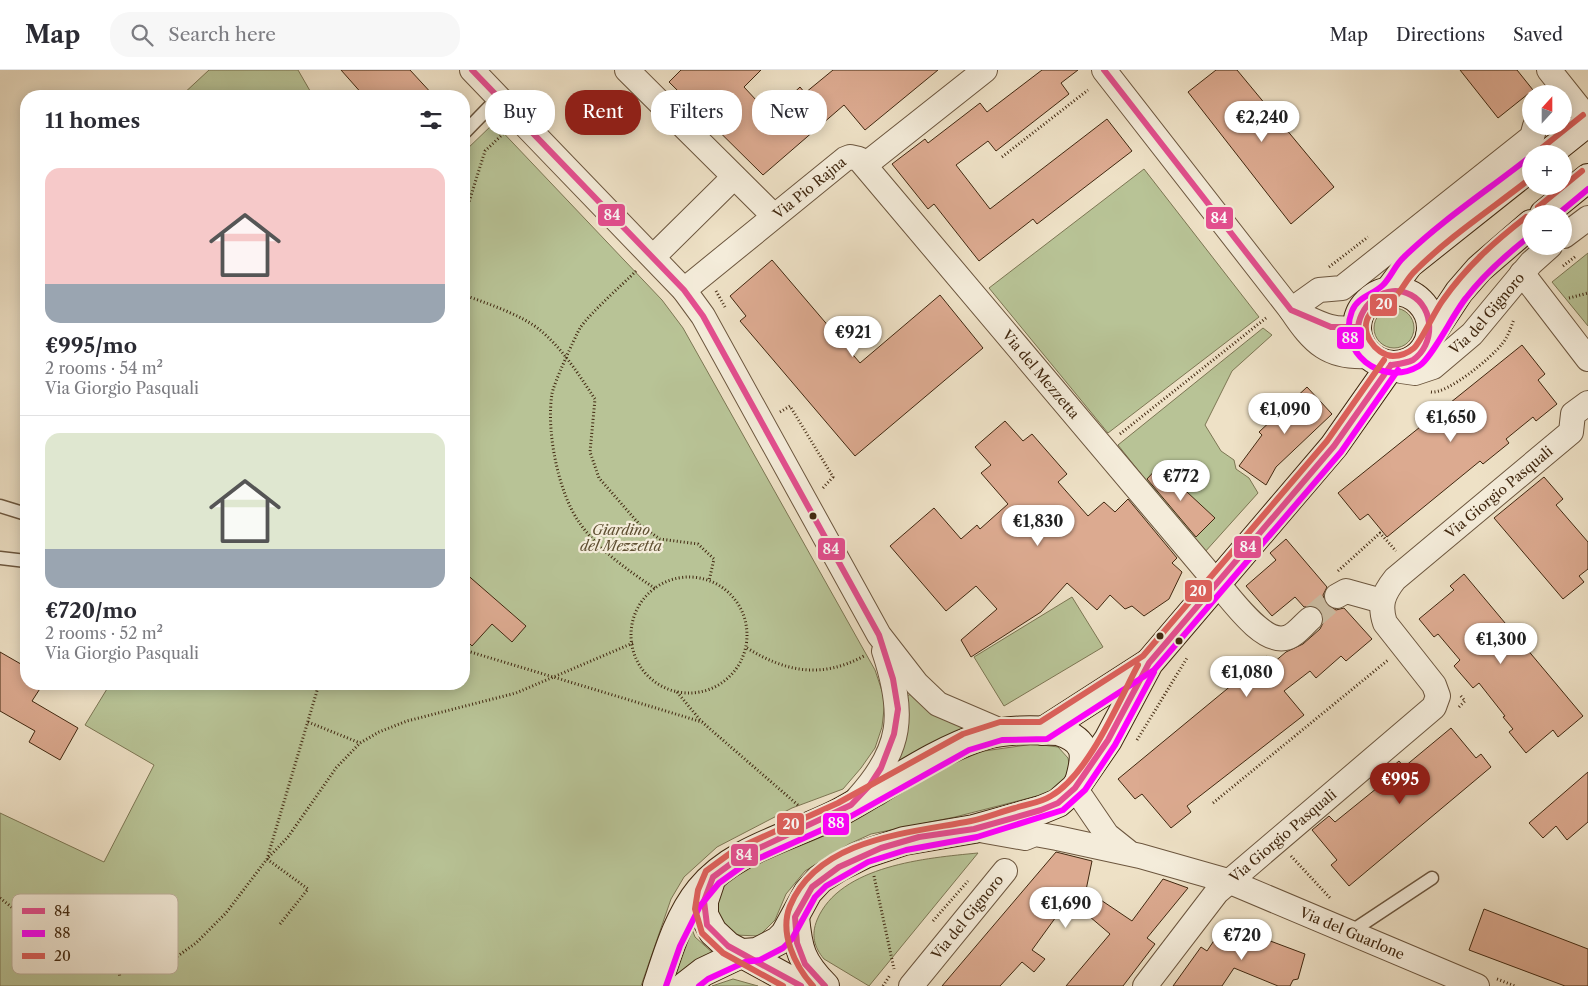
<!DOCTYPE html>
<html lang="en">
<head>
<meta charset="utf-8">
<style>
	body { margin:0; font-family:"Libre Caslon Text",serif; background:#f7f7f7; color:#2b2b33; height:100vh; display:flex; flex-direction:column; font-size:19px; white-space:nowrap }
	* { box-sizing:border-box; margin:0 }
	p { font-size:16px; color:#7c7c81 }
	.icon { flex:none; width:28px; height:28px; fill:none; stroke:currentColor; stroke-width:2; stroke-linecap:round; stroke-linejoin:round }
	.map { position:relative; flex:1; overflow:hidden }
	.details { position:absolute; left:20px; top:20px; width:450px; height:600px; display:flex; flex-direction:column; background:#fff; border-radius:20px; box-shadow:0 2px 12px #0003 }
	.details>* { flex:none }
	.banner { position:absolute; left:485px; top:20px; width:475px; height:45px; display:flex; gap:10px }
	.needle { width:32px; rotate:21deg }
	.buttons { position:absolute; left:1522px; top:15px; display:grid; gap:10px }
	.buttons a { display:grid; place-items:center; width:50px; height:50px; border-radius:50%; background:#fff; box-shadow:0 2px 12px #0003; font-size:25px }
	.price { position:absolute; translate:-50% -42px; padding:0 11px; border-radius:18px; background:#fff; color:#222; font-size:16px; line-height:32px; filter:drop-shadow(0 1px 2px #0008) }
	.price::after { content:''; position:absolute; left:50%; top:30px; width:15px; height:11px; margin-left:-8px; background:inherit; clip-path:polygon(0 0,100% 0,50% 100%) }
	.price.current { background:#8f2418; color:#fff }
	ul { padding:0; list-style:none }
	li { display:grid; align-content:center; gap:10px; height:265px; padding:0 25px }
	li+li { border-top:1px solid #e1e1e2 }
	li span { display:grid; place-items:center; height:155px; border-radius:15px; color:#555 }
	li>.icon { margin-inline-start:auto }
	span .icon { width:90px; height:90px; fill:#fffc; stroke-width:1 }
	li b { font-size:21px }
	h2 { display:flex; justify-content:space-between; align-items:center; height:60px; padding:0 25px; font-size:21px }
	.pill { padding:0 18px; border-radius:20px; background:#fff; box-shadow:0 2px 12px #0003; font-size:18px; line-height:45px }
	.pill.current { background:#8f2418; color:#fff }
	header { display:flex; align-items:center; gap:30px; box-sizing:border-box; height:70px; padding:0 25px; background:#fff; border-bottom:1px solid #e1e1e2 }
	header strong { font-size:24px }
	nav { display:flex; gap:28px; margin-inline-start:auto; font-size:18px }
	.search { width:350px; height:45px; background:#f7f7f7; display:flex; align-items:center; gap:12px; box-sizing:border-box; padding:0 18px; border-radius:20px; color:#7c7c81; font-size:19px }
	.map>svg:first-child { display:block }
	.green { fill:#b8c396; stroke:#7c7653 }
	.building { fill:#dcaa90; stroke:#412810 }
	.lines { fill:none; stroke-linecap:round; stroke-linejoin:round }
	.street-tunnel { stroke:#cbbca2; stroke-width:24; stroke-dasharray:24 12; stroke-linecap:butt }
	.lane-casing { stroke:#6c563e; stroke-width:15 }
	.street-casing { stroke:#6c563e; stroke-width:26 }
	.secondary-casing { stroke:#412810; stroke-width:30 }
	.path { stroke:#412810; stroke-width:3; stroke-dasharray:1 2.5; stroke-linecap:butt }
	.lane { stroke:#f4ecda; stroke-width:12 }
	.street { stroke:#f4ecda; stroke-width:24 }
	.secondary { stroke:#f4ecda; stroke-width:28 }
	.bus-1-casing { stroke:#f4ecda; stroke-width:10 }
	.bus-2-casing { stroke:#f4ecda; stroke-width:10 }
	.bus-3-casing { stroke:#f4ecda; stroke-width:10 }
	.bus-1 { stroke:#e44e90; stroke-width:6 }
	.bus-2 { stroke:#f0f; stroke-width:6 }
	.bus-3 { stroke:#de605c; stroke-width:6 }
	.bus-dot { fill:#412810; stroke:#f4ecda; stroke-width:2 }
	.labels { text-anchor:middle; stroke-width:4.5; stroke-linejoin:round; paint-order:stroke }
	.street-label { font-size:14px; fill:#412810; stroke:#f4ecda }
	.park-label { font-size:14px; font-style:italic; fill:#5f4f32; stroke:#f4ecda }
	.key { fill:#f4ecda; stroke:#beb19d; stroke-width:1 }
	.key-label { font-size:14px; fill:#412810 }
	.line-badge { stroke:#f4ecda; stroke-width:2 }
	.badge-label { font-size:14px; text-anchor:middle; font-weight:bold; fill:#fff }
</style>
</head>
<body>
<header>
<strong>Map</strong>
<div class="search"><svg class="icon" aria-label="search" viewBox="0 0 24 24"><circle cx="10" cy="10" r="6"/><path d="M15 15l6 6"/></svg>Search here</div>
<nav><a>Map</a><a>Directions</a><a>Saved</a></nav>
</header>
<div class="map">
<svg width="1588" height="916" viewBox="0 0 1588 916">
	<rect width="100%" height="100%" fill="#eee1c6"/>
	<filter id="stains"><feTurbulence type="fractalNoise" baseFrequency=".004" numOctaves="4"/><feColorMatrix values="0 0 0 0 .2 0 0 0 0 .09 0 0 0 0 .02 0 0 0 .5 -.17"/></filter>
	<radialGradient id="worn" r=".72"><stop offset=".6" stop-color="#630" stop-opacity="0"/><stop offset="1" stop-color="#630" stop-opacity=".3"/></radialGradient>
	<g class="green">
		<polygon points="209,0 298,0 313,26 181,26"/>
		<polygon points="494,53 662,230 683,258 875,600 885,630 882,657 875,678 861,698 843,719 792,738 717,777 684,807 671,829 641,916 0,916 0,743 104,792 154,695 85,655 110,614 464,614 464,82"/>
		<polygon points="1144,99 1259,247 1108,363 989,218"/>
		<polygon points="1588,183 1588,256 1552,212"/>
		<circle cx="1394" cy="258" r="20"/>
		<polygon points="1263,258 1272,265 1232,301 1205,355 1221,381 1234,390 1236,399 1249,408 1258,423 1204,483 1118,375"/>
		<polygon points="1072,527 1103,577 1004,636 974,587"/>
		<polygon points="913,623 974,656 887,706 908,649 907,626"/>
		<polygon points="1034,674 1058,677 1068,688 1070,699 1067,710 1049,723 955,747 871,764 849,774 805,801 786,824 775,850 759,866 735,865 717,849 716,824 727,811 745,797 884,734 929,703 963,687 984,681"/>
		<path d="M978,783L869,916L824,889C814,877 811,865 817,850C840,795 927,788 978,783Z"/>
		<polygon points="690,854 695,867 714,884 668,916"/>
		<polygon points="733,909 758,916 712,916"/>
	</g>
	<g class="building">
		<polygon points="341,0 410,0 434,26 364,26"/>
		<polygon points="681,0 761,0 744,17 770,45 800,17 805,23 833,0 938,0 865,60 844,35 763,105 669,12"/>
		<polygon points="1042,0 1078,0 1061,13 1069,24 996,81 988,71 956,95 990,139 1107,49 1132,81 1037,154 1033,149 979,191 934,134 928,139 892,94 925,69 928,73 980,33 987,42"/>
		<polygon points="1216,0 1237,0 1334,117 1291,154 1188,22"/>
		<polygon points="1460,0 1517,0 1533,20 1498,48"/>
		<polygon points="772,190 860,293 940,225 983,278 855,386 740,251 746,246 730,226"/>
		<polygon points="1522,275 1545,304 1538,310 1557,334 1536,351 1533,347 1506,369 1509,373 1483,394 1480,391 1387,467 1368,444 1360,450 1338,423"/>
		<polygon points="1307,317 1332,344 1276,397 1266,415 1239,396 1262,365 1259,362"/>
		<polygon points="1005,351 1023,371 1032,364 1067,404 1058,412 1088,446 1104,432 1115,442 1128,429 1177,488 1172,493 1182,502 1169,529 1144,546 1132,536 1125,539 1110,525 1097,540 1067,513 1041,542 971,587 961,570 997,539 976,516 946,541 890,476 934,438 961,469 977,455 980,459 1008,434 981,403 991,395 975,377"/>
		<polygon points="1159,396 1215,448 1196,467 1147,409"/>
		<polygon points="1544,407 1563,429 1556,435 1588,472 1588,499 1579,506 1584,512 1563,529 1494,448"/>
		<polygon points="1286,469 1327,517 1323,525 1325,533 1336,540 1344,538 1372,569 1346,591 1341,586 1316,608 1310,601 1284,621 1304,645 1187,736 1191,742 1171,758 1142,724 1135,729 1118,709 1267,586 1273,593 1286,582 1303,574 1320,559 1323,553 1323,546 1315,536 1304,537 1295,527 1272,546 1246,516 1276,490 1270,483"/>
		<polygon points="464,502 526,556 512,572 492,554 472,576 464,568"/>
		<polygon points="1464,504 1583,646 1558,667 1553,660 1526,683 1509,662 1513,659 1503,647 1505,646 1479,613 1473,618 1454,596 1460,590 1438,564 1434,567 1419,549 1454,520 1450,516"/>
		<polygon points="0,582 26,597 26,614 43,614 32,631 78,658 60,690 29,672 35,661 0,641"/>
		<polygon points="1451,658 1476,688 1481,684 1491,697 1349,816 1331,795 1337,790 1312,760 1329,746 1335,752 1382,714 1378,709 1399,691 1404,697"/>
		<polygon points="1588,702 1588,752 1567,770 1556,756 1543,768 1529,753"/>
		<polygon points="1056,782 1092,791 1086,820 1132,851 1163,809 1188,818 1147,868 1155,874 1123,916 1066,916 1110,864 1069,829 1032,880 1045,889 1034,902 1022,892 1000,916 942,916"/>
		<polygon points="1484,839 1588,879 1588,916 1565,916 1469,880"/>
		<polygon points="1225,854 1305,884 1298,909 1293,910 1290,916 1278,916 1234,898 1222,916 1173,916 1201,877 1207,881"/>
	</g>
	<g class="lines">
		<polyline class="street-tunnel" points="1310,549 1337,526"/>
		<defs>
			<g id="lane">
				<polyline points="464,63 498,28"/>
				<polyline points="0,436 26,444"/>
				<polyline points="0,488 26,491"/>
				<polyline points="1349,863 1432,808"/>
			</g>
			<g id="street">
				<polyline points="472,0 684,220 703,246 879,565 917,614 938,634 1001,661"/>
				<polyline points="627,0 774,146"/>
				<path d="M1104,0L1291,240C1313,273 1328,289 1370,286"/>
				<polyline points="1549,0 1588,49"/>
				<polyline points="865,95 985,0"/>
				<polyline points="1564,166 1588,148"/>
				<polyline points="654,186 734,107"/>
				<polyline points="1522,203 1588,289"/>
				<path id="s1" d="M684,220L845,89L850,87L859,89L1216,512C1231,528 1261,573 1285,568C1294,567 1303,555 1310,549"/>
				<polyline points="1291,240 1319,220 1342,218 1532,67 1535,56"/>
				<path d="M1293,241C1315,251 1332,263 1358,257"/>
				<path id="s2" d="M1391,295L1401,301L1415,303L1433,297L1472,264L1531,193L1550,176"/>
				<polyline points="1337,526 1346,521 1382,531"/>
				<polyline points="1075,718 1107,765 1127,781"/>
				<path d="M857,729C903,679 905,644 884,581"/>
				<path id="s3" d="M974,759L1025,768L1035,764L1057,768L1140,786L1228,811L1477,916"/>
				<path id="s4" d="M911,916L1005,801"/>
				<path id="s5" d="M1145,916L1217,822L1434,637L1438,626L1434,615L1385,553C1379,535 1383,524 1395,509L1571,362L1573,344L1588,333"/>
			</g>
			<g id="secondary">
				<polyline points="1548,84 1588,52"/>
				<polyline points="1544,144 1588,108"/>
				<circle cx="1394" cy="258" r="37"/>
				<polyline points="1388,222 1409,194 1531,97"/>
				<polyline points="1430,266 1459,222 1479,199 1531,154"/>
				<polyline points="1043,661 1147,594"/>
				<polyline points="710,813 704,831 704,845 713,862 728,876 801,916"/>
				<path d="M795,847C798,879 801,892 825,916"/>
				<path d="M657,916C668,883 678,847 700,820C735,777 796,766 842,741C888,716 933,682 983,666C1007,659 1033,660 1058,661C1088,671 1087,684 1079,712"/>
				<polyline points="685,916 703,902 743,883 757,882 778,871 785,864 808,822 820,809 839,797 865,784 904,771 974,759 1041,740 1058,733 1075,718 1108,670 1149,593 1334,376 1391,295"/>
			</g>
		</defs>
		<use href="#lane" class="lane-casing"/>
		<use href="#street" class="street-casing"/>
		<use href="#secondary" class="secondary-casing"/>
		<g class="path">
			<polyline points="1002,87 1088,20"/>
			<polyline points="464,148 485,81 504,63"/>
			<polyline points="1563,196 1576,186"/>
			<polyline points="1329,197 1368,167"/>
			<path d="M636,201C622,215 590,243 580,258C575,267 553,315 552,324C546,360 558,422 579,452C596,478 630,502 656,519"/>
			<polyline points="716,221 725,237"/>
			<path d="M464,225C486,233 522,245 540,260C563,279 579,305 595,329L590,382L599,408L640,455L660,469L698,474L714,489L709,511"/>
			<polyline points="1569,228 1588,223"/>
			<path d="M1431,322C1448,324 1491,288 1502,274C1508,267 1511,257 1514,249"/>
			<polyline points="780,342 790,336 833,407 822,419"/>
			<polyline points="1120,364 1266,248"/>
			<polyline points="1338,501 1380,463 1396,481"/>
			<circle cx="689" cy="565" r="58"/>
			<path d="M747,578C786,602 821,609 864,586"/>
			<polyline points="464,580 702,652 799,736"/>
			<polyline points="677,622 701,651"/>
			<polyline points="1459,637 1465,631 1460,625"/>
			<polyline points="308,652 360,673"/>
			<polyline points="1137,670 1187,588"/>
			<polyline points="1213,733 1388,590"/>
			<polyline points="1291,786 1331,829"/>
			<polyline points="874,806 894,899"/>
			<polyline points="0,828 60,875 83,890 104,900 130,901 168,893 196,873 226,843 267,789 319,614"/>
			<polyline points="933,851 968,811"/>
			<polyline points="280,854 308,819 267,789 288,767 336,698 360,673 379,662 407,651 516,623 633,573"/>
			<polyline points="119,901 120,908"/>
			<polyline points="1497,909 1515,916"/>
			<polyline points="883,916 890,905"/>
		</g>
		<use href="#lane" class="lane"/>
		<use href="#street" class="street"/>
		<use href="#secondary" class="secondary"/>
		<defs>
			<g id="bus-1">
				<polyline points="472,0 684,220 703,246 879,565 893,609 898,639 894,664 881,698 870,715 851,735 740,787 713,807 704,831 707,855 728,876 801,916"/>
				<polyline points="1104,0 1291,240 1331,257 1358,257"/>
				<path d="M1358,257C1361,233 1386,212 1411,225C1435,238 1435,275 1413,290C1407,293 1398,294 1391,295"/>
				<polyline points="825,916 805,894 797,873 795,847 812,817 839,797 881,778 919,767 974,759 1041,740 1058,733 1075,718 1108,670 1149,593 1334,376 1391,295"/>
			</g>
			<g id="bus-2">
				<path d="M1526,90C1485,122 1441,151 1404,187C1395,195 1391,207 1383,215C1373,225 1358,226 1352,241C1336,282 1382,318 1419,296C1432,288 1453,244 1466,228C1485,203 1507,184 1531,165"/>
				<polyline points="1558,144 1588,119"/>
				<polyline points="666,916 680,876 700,836 719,813 744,795 846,749 969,680 1002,670 1047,669 1154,600 1341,382 1398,300"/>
				<polyline points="699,916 708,909 745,892 760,890 783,878 792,869 815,827 826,816 868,792 906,780 977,767 1063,740 1085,720 1115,675 1154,602"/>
			</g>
			<g id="bus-3">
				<polyline points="1543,77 1583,45"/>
				<polyline points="1538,137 1582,101"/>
				<path d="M1526,147C1494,172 1466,197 1443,230C1434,242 1422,270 1414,278C1408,283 1400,286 1393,286C1375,285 1358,261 1370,244C1377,236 1388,234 1395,227C1403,219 1407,208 1416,200C1450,166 1493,138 1531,108"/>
				<polyline points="783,916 723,883 702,863 695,839 698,820 706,801 736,779 838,733 963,664 1000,652 1040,652 1143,586 1327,371 1384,290"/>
				<path d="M813,916C795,896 779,863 790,836C818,768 910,763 971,751C986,748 1000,742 1015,738C1027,734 1040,733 1051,726C1088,705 1118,633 1138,595"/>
			</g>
		</defs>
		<use href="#bus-1" class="bus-1-casing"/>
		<use href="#bus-2" class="bus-2-casing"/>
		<use href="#bus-3" class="bus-3-casing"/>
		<use href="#bus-1" class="bus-1"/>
		<use href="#bus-2" class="bus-2"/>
		<use href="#bus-3" class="bus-3"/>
	</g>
	<g class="bus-dot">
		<circle cx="813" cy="446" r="4.5"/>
		<circle cx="1160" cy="566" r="4.5"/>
		<circle cx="1179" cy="571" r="4.5"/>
	</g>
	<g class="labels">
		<g class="street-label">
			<text dy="5" stroke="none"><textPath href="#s1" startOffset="162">Via Pio Rajna</textPath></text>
			<text dy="5" stroke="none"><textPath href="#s2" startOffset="121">Via del Gignoro</textPath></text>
			<text dy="5" stroke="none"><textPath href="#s1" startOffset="504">Via del Mezzetta</textPath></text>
			<text dy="5" stroke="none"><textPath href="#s5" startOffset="689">Via Giorgio Pasquali</textPath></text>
			<text dy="5" stroke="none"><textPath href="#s5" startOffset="205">Via Giorgio Pasquali</textPath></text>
			<text dy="5" stroke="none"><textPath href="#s4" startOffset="89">Via del Gignoro</textPath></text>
			<text dy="5" stroke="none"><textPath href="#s3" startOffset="396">Via del Guarlone</textPath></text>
		</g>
		<g class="park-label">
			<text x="621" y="465">Giardino<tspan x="621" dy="16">del Mezzetta</tspan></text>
		</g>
	</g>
	<rect x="12" y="824" width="166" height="80" rx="8" class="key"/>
	<rect x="22" y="838" width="23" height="6" fill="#e44e90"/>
	<rect x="22" y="860" width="23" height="7" fill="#f0f"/>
	<rect x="22" y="883" width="23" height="6" fill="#de605c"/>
	<g class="key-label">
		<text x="54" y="846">84</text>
		<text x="54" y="868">88</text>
		<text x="54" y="891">20</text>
	</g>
	<g class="line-badge">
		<rect x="597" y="133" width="29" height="24" rx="5" fill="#e44e90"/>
		<rect x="1205" y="136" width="29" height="24" rx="5" fill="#e44e90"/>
		<rect x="1369" y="223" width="29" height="24" rx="5" fill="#de605c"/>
		<rect x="1336" y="256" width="29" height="24" rx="5" fill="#f0f"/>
		<rect x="1233" y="465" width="29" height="24" rx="5" fill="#e44e90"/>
		<rect x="817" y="467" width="29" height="24" rx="5" fill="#e44e90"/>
		<rect x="1184" y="509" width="29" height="24" rx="5" fill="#de605c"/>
		<rect x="822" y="742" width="28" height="24" rx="5" fill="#f0f"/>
		<rect x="776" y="742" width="29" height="24" rx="5" fill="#de605c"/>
		<rect x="730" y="773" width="29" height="24" rx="5" fill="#e44e90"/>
	</g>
	<g class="badge-label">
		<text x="612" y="150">84</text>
		<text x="1219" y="153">84</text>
		<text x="1384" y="239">20</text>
		<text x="1350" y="273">88</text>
		<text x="1248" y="482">84</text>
		<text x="831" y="484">84</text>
		<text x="1198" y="526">20</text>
		<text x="836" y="758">88</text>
		<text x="791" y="759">20</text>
		<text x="744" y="790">84</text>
	</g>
	<rect width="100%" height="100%" filter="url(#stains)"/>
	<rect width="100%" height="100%" fill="url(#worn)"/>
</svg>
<div class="buttons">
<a><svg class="needle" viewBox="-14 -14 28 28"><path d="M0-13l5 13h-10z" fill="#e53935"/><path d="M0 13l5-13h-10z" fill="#7c7c81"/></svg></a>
<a>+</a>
<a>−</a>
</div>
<b class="price" style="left:1262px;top:73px">€2,240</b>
<b class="price" style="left:853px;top:288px">€921</b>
<b class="price" style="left:1285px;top:365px">€1,090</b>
<b class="price" style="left:1451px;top:373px">€1,650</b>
<b class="price" style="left:1181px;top:432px">€772</b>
<b class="price" style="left:1038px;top:477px">€1,830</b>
<b class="price" style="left:1501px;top:595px">€1,300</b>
<b class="price" style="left:1247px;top:628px">€1,080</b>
<b class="price current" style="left:1400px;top:735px">€995</b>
<b class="price" style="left:1066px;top:859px">€1,690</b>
<b class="price" style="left:1242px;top:891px">€720</b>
<div class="banner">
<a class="pill">Buy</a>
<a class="pill current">Rent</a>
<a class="pill">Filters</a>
<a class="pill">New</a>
</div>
<section class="details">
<h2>11 homes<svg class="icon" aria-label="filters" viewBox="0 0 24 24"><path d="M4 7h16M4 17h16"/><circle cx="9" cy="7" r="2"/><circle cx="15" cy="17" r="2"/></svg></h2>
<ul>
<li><span style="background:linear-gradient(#f6c9c9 75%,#9aa5b1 0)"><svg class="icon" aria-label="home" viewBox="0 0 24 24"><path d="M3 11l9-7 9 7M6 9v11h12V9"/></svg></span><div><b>€995/mo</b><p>2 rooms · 54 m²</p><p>Via Giorgio Pasquali</p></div></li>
<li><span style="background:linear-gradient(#dfe7d0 75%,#9aa5b1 0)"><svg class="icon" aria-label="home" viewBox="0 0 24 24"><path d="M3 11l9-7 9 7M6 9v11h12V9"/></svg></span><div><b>€720/mo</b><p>2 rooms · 52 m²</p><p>Via Giorgio Pasquali</p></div></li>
</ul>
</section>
</div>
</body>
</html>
